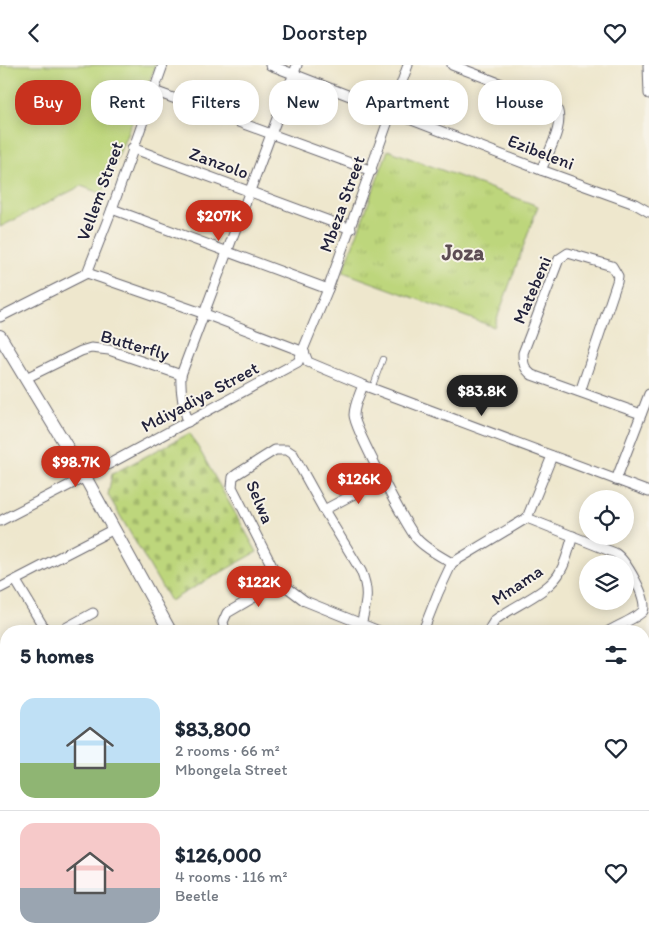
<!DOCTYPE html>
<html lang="en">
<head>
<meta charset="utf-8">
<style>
	body { margin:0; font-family:Itim,sans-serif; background:#f6f6f7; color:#1f2937; height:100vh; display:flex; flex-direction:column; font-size:19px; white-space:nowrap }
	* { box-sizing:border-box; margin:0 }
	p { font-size:16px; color:#747a83 }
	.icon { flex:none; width:28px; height:28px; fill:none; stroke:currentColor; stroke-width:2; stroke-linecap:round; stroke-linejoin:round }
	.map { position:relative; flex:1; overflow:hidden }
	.drawer { position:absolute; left:0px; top:560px; width:650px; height:321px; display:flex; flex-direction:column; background:#fff; border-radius:20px 20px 0 0; box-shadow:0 2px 12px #0003 }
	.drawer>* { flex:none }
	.hud { position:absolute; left:15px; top:15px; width:620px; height:45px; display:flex; gap:10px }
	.controls { position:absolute; left:579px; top:425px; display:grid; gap:10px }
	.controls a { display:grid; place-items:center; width:55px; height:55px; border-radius:50%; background:#fff; box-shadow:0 2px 12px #0003; font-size:25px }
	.price { position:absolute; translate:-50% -42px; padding:0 11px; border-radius:18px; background:#c8321e; color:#fff; font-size:16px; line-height:32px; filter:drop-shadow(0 1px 2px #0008) }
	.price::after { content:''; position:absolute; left:50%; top:30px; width:15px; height:11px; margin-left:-8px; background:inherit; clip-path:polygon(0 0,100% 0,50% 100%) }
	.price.current { background:#222; color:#fff }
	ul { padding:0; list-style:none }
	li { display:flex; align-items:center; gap:15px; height:125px; padding:0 20px }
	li+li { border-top:1px solid #e0e1e3 }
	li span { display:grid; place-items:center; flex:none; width:140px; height:100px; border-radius:15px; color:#555 }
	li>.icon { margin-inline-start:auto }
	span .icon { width:60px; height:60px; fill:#fffc; stroke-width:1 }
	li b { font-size:21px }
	h2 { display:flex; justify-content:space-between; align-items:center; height:60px; padding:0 20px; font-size:21px }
	.chip { padding:0 18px; border-radius:20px; background:#fff; box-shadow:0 2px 12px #0003; font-size:18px; line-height:45px }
	.chip.current { background:#c8321e; color:#fff }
	header { display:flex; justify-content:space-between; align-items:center; height:65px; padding:0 20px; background:#fff; font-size:22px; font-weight:600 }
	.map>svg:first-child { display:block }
	.grass { fill:#bdd67b; stroke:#707c5b }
	.cemetery { fill:url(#cemetery-stones); stroke:#707c5b }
	.park { fill:url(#park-tufts); stroke:#707c5b }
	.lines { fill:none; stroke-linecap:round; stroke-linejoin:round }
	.lane-casing { stroke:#69676e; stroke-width:6 }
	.street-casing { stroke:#69676e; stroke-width:11 }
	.secondary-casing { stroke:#69676e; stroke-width:14 }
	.lane { stroke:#fff; stroke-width:4.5 }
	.street { stroke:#fff; stroke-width:9 }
	.secondary { stroke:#fff; stroke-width:12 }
	.labels { text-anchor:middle; stroke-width:4; stroke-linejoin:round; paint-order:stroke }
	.street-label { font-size:18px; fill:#22223b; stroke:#f7f3e8 }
	.district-label { font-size:22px; font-weight:bold; fill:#5d4d54; stroke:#f7f3e8 }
</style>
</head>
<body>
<header><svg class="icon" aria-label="back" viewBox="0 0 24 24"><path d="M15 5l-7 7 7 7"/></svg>Doorstep<svg class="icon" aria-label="heart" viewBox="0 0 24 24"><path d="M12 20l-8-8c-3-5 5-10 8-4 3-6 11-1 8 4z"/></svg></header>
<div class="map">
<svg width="649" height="881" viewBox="0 0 649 881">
	<defs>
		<pattern id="cemetery-stones" width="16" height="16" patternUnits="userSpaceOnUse" patternTransform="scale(1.25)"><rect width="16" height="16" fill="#bdd67b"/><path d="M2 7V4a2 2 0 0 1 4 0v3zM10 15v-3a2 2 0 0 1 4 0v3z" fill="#a2b76b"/></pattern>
		<pattern id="park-tufts" width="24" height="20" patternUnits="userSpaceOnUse" patternTransform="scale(1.25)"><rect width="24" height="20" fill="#bdd67b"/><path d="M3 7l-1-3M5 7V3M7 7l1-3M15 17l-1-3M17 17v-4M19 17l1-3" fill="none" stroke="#a2b76b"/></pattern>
	</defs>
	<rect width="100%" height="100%" fill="#f7f3e8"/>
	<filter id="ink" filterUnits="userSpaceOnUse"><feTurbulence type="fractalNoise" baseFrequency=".02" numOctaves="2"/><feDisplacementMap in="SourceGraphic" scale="10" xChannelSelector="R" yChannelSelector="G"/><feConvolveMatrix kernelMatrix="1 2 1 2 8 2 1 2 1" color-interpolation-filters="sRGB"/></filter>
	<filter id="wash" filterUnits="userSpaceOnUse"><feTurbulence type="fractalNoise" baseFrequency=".0096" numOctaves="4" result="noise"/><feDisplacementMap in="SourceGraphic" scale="20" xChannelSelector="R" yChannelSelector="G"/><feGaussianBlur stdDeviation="1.12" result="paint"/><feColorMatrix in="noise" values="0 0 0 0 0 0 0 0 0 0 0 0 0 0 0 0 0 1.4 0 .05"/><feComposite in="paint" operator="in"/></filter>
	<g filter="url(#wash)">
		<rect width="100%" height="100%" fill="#eee7cd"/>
		<g class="grass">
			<polygon points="0,0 156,0 102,129 81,121 0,162"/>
			<polygon points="0,585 6,597 6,875 130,875 120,881 0,881"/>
		</g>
		<polygon class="cemetery" points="190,368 257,487 170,536 108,430 112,409"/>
		<polygon class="park" points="388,85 538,141 494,262 343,207"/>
	</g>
	<g filter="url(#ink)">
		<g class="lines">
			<defs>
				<polyline id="lane" points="372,323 383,294"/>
				<g id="street">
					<polyline points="270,0 541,105 635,139 649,147"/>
					<path d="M452,0L554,39C568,55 548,88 541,105"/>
					<polyline points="648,0 649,29"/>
					<polyline points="154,26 372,106"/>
					<polyline points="132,83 351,164"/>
					<polyline points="112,144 328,224"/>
					<polyline points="87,208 112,144 163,0"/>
					<polyline points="0,252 87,208 205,249 304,287"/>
					<polyline points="304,287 308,297 363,320 649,427"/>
					<polyline points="26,313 81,286 91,283 109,285 181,310"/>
					<path d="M363,320C360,329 354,340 354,350C354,363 407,462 417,474C426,484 440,491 452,498"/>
					<path d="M580,327L617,217L618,211L612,201L568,188L559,194L523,288C523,298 524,304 532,310L641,349"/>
					<path d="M188,357C183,341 180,327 181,310L297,0"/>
					<polyline points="616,415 649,329"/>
					<polyline points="324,445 384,413"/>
					<path d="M527,453L615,488C625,494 649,534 643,546C637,553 617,561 609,566"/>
					<polyline points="0,456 85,412 298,297 328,224 408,0"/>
					<polyline points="16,516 46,566"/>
					<polyline points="0,523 114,464"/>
					<path d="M361,560C366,539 370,527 361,506L324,445L293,389L287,385H275L237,409L233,412L232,422L280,517L305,536L379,566"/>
					<polyline points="60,566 93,548"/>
					<polyline points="225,566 223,557 227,548 280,517"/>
					<polyline points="423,566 438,528 452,498 527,453 552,391"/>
					<path d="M491,566L490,563L495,555C514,540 551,527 561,505C567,495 569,482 573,471"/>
					<polyline points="644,839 649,848"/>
					<polyline points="496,881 496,875"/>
				</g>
				<g id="secondary">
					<polyline points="0,271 85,412 170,566"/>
					<polyline points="644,622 649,619"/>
					<polyline points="404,875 408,881"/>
					<polyline points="185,881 195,875"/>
				</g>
			</defs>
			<use href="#lane" class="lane-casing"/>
			<use href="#street" class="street-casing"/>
			<use href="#secondary" class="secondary-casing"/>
			<use href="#lane" class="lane"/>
			<use href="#street" class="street"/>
			<use href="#secondary" class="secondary"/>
		</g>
	</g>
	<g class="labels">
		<g class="street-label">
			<text transform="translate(541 87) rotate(21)" y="6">Ezibeleni</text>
			<text transform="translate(219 98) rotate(20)" y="6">Zanzolo</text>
			<text transform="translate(100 126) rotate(-70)" y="6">Vellem Street</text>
			<text transform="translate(342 139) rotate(-70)" y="6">Mbeza Street</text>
			<text transform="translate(532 225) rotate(-67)" y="6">Matebeni</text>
			<text transform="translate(135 280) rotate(16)" y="6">Butterfly</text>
			<text transform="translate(200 332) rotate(-28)" y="6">Mdiyadiya Street</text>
			<text transform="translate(260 437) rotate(67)" y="6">Selwa</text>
			<text transform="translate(517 520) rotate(-34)" y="6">Mnama</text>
		</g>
		<g class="district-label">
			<text x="463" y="195">Joza</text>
		</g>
	</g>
</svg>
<div class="controls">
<a><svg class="icon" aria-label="locate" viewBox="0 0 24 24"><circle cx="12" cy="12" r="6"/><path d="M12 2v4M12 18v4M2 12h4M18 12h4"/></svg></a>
<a><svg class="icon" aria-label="layers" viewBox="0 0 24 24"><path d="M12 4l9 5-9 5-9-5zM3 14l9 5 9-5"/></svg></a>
</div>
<b class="price" style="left:219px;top:177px">$207K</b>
<b class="price current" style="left:482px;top:352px">$83.8K</b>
<b class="price" style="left:76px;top:423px">$98.7K</b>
<b class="price" style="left:359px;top:440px">$126K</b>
<b class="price" style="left:259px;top:543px">$122K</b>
<div class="hud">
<a class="chip current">Buy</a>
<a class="chip">Rent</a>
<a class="chip">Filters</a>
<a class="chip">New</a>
<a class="chip">Apartment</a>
<a class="chip">House</a>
</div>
<section class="drawer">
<h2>5 homes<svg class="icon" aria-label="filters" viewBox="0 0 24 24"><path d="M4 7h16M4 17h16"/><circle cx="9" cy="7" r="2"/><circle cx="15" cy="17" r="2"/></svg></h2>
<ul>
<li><span style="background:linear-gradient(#bfe0f5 65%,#8fb573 0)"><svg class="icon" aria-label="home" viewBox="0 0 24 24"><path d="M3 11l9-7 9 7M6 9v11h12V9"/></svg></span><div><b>$83,800</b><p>2 rooms · 66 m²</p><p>Mbongela Street</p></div><svg class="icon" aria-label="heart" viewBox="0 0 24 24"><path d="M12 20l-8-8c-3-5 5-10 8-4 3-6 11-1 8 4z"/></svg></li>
<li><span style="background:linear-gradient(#f6c9c9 65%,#9aa5b1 0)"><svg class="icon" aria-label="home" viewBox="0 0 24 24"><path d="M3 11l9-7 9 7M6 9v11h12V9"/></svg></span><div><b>$126,000</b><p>4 rooms · 116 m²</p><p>Beetle</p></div><svg class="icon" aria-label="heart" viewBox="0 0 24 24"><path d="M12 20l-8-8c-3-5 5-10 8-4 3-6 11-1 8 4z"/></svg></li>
</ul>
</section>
</div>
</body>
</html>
